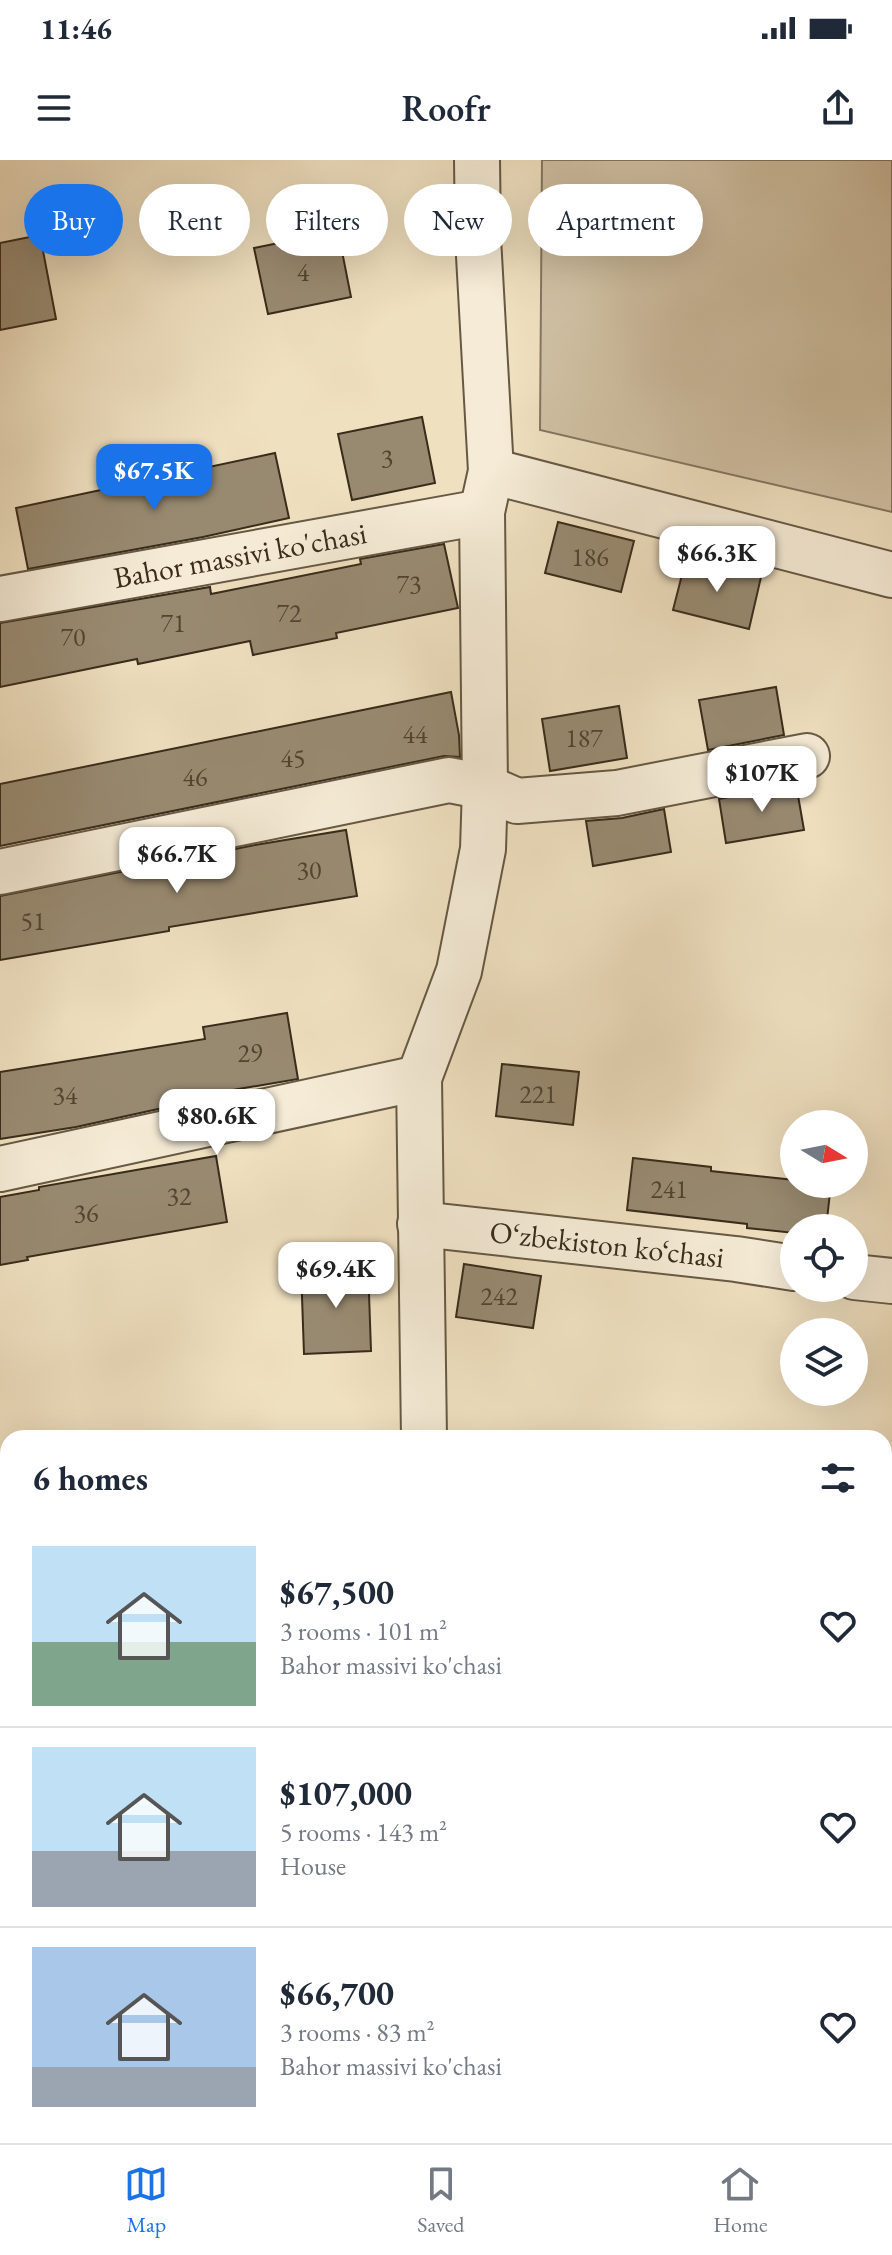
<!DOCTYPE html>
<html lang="en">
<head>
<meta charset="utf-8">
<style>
	body { margin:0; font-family:"EB Garamond",serif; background:#f6f6f7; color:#1f2937; height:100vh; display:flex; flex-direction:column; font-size:30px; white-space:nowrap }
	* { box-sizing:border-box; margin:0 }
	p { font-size:26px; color:#747a83 }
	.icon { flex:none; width:44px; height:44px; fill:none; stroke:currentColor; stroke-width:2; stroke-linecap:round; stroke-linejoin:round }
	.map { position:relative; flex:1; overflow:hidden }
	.panel { position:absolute; left:0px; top:1270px; width:892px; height:714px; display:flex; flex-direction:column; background:#fff; border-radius:24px 24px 0 0; box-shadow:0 8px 32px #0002 }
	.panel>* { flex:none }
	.banner { position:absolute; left:24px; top:24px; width:844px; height:72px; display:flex; gap:16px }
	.needle { width:52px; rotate:100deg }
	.fabs { position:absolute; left:780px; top:950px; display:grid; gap:16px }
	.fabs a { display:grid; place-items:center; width:88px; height:88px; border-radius:50%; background:#fff; box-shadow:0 8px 32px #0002; font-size:40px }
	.price { position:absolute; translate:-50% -68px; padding:0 18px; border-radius:16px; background:#fff; color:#222; font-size:26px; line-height:52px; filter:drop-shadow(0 2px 4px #0008) }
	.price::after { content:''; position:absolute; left:50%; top:48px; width:24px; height:18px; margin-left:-12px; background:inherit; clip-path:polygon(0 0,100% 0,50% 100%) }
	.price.on { background:#1a73e8; color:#fff }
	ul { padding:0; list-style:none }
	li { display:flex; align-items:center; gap:24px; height:200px; padding:0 32px }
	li+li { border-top:2px solid #e0e1e3 }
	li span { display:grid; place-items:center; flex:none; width:224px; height:160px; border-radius:0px; color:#555 }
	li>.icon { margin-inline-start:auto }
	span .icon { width:96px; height:96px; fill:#fffc; stroke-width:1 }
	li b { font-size:34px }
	h2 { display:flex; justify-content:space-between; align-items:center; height:96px; padding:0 32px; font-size:34px }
	.pill { padding:0 28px; border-radius:36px; background:#fff; box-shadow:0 8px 32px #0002; font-size:28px; line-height:72px }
	.pill.on { background:#1a73e8; color:#fff }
	.status { display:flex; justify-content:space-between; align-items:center; height:56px; padding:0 40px; background:#fff; direction:ltr }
	.status svg { height:22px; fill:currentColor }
	header { display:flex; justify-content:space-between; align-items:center; height:104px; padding:0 32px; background:#fff; font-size:36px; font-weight:600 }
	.tabs { display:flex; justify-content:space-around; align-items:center; height:112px; border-top:2px solid #e0e1e3; background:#fff; font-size:22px; color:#747a83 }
	.tabs a { display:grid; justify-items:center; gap:4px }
	.tabs .on { color:#1a73e8 }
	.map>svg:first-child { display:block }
	.green { fill:#d0c1a4; stroke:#847660; stroke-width:2 }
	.building { fill:#988a71; stroke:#392c1b; stroke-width:2 }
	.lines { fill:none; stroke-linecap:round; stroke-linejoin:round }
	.minor-casing { stroke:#665944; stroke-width:48 }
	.minor { stroke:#f5ebd6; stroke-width:44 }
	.labels { text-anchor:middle; stroke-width:8; stroke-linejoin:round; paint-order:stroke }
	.number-label { font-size:26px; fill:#514430 }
	.street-label { font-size:30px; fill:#392c1b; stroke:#f5ebd6 }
</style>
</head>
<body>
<div class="status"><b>11:46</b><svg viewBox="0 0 49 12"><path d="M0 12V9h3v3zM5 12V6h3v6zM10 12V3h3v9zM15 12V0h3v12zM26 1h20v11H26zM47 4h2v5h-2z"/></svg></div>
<header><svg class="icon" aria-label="menu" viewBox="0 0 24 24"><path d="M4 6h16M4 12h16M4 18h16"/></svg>Roofr<svg class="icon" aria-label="share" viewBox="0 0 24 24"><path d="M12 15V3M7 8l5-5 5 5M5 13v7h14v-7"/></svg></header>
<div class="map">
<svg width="892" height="1983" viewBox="0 0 892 1983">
	<rect width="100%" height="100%" fill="#efe0c0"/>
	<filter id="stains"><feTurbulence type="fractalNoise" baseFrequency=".0025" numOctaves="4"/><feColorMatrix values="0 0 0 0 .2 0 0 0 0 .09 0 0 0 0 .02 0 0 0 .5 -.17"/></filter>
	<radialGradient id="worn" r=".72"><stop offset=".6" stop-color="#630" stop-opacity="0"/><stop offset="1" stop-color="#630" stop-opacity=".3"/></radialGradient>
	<polygon class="green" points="542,0 892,0 892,352 540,270"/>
	<g class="building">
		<polygon points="338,71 351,137 268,154 254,88"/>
		<polygon points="40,75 56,159 0,170 0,83"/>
		<polygon points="422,257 435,323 352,340 338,274"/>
		<polygon points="275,293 289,358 203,377 28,409 16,348"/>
		<polygon points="558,362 634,381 621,432 545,413"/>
		<polygon points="444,384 458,448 336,473 337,478 253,495 250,481 138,504 137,499 0,527 0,463 210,427 211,434 361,404 360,399"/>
		<polygon points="686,399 761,417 749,469 673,450"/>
		<polygon points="776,527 784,575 708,590 699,540"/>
		<polygon points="451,532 459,575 460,597 444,596 0,686 0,624"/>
		<polygon points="619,546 627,598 550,611 542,559"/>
		<polygon points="796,624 804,670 726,683 719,639"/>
		<polygon points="664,649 671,692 593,706 586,661 622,658"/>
		<polygon points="346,670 357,736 169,767 169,771 0,800 0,736 255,685"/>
		<polygon points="287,853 298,919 203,935 204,939 76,967 0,979 0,912 205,879 203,867"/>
		<polygon points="502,904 579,912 573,965 496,956"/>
		<polygon points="216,996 227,1062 27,1097 28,1100 0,1105 0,1037 39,1030 39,1027"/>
		<polygon points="633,998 711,1007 711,1011 794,1020 794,1024 831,1024 826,1068 794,1068 794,1073 747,1068 747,1064 627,1050"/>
		<polygon points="464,1104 541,1116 533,1168 456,1157"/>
		<polygon points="368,1105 371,1191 304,1194 301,1108"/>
	</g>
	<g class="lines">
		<defs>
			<g id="minor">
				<polyline points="491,311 892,415"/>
				<path id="s1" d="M0,439L482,352"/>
				<polyline points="0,712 449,620 485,627 517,641 617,633 807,596"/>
				<polyline points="0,1009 419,918"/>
				<path id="s2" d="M420,1064L736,1099L794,1108"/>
				<polyline points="854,1117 892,1121"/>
				<polyline points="424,1278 419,918 459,811 483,689 485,627 482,352 491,311 478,78 477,0"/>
				<polyline points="0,1392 8,1391"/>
				<polyline points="0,1680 8,1679"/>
				<polyline points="432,1976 432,1983"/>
				<polyline points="266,1983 310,1976"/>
			</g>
		</defs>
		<use href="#minor" class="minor-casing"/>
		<use href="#minor" class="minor"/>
	</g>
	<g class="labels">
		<g class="number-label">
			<text x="303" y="121">4</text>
			<text x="387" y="307">3</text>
			<text x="590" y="406">186</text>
			<text x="409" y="433">73</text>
			<text x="289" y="462">72</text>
			<text x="173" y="472">71</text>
			<text x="73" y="486">70</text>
			<text x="415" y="583">44</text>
			<text x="584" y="587">187</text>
			<text x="293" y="607">45</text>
			<text x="195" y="626">46</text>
			<text x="309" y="719">30</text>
			<text x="33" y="770">51</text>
			<text x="250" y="902">29</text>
			<text x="538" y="943">221</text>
			<text x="65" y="944">34</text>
			<text x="669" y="1038">241</text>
			<text x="179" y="1045">32</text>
			<text x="86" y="1062">36</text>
			<text x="499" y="1145">242</text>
		</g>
		<g class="street-label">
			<text dy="10" stroke="none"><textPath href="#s1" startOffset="244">Bahor massivi ko'chasi</textPath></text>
			<text dy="10" stroke="none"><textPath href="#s2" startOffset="188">O‘zbekiston ko‘chasi</textPath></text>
		</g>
	</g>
	<rect width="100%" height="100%" filter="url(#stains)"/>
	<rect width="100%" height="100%" fill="url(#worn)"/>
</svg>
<div class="fabs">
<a><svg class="needle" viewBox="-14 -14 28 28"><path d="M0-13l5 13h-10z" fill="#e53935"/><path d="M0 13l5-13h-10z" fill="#747a83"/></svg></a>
<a><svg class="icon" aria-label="locate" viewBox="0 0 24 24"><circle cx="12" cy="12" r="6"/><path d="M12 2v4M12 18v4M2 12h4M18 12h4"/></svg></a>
<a><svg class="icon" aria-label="layers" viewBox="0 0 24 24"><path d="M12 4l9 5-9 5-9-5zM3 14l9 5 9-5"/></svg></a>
</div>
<b class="price on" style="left:154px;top:352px">$67.5K</b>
<b class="price" style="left:717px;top:434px">$66.3K</b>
<b class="price" style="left:762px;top:654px">$107K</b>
<b class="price" style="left:177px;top:735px">$66.7K</b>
<b class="price" style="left:217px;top:997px">$80.6K</b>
<b class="price" style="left:336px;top:1150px">$69.4K</b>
<div class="banner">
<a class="pill on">Buy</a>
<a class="pill">Rent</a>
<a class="pill">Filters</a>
<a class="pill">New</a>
<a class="pill">Apartment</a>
</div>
<section class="panel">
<h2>6 homes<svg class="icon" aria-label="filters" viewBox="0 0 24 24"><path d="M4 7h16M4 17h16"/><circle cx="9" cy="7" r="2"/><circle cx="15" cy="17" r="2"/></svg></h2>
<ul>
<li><span style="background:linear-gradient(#bfe0f5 60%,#7fa58c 0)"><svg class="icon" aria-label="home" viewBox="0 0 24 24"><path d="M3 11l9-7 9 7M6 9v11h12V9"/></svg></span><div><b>$67,500</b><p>3 rooms · 101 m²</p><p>Bahor massivi ko'chasi</p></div><svg class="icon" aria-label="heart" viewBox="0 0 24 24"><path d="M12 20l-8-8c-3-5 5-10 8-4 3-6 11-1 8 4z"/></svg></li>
<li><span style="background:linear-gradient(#bfe0f5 65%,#9aa5b1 0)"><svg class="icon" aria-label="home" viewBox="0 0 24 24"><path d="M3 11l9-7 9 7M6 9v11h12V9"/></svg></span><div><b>$107,000</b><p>5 rooms · 143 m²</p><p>House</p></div><svg class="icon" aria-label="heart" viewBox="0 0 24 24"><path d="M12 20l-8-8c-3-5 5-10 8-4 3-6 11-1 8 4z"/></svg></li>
<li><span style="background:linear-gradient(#a9c7e8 75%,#9aa5b1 0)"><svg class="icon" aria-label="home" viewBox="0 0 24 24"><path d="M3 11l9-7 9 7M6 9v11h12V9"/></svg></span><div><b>$66,700</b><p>3 rooms · 83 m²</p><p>Bahor massivi ko'chasi</p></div><svg class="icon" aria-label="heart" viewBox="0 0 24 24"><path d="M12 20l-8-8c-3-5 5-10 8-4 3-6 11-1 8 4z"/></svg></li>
</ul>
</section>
</div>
<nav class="tabs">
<a class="on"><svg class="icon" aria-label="map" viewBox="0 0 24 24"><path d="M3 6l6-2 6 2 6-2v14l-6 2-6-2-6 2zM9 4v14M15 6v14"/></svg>Map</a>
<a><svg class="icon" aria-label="saved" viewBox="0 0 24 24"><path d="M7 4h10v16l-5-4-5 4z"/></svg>Saved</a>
<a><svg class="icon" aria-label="home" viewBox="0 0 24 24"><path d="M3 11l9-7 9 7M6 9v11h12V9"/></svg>Home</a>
</nav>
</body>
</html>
